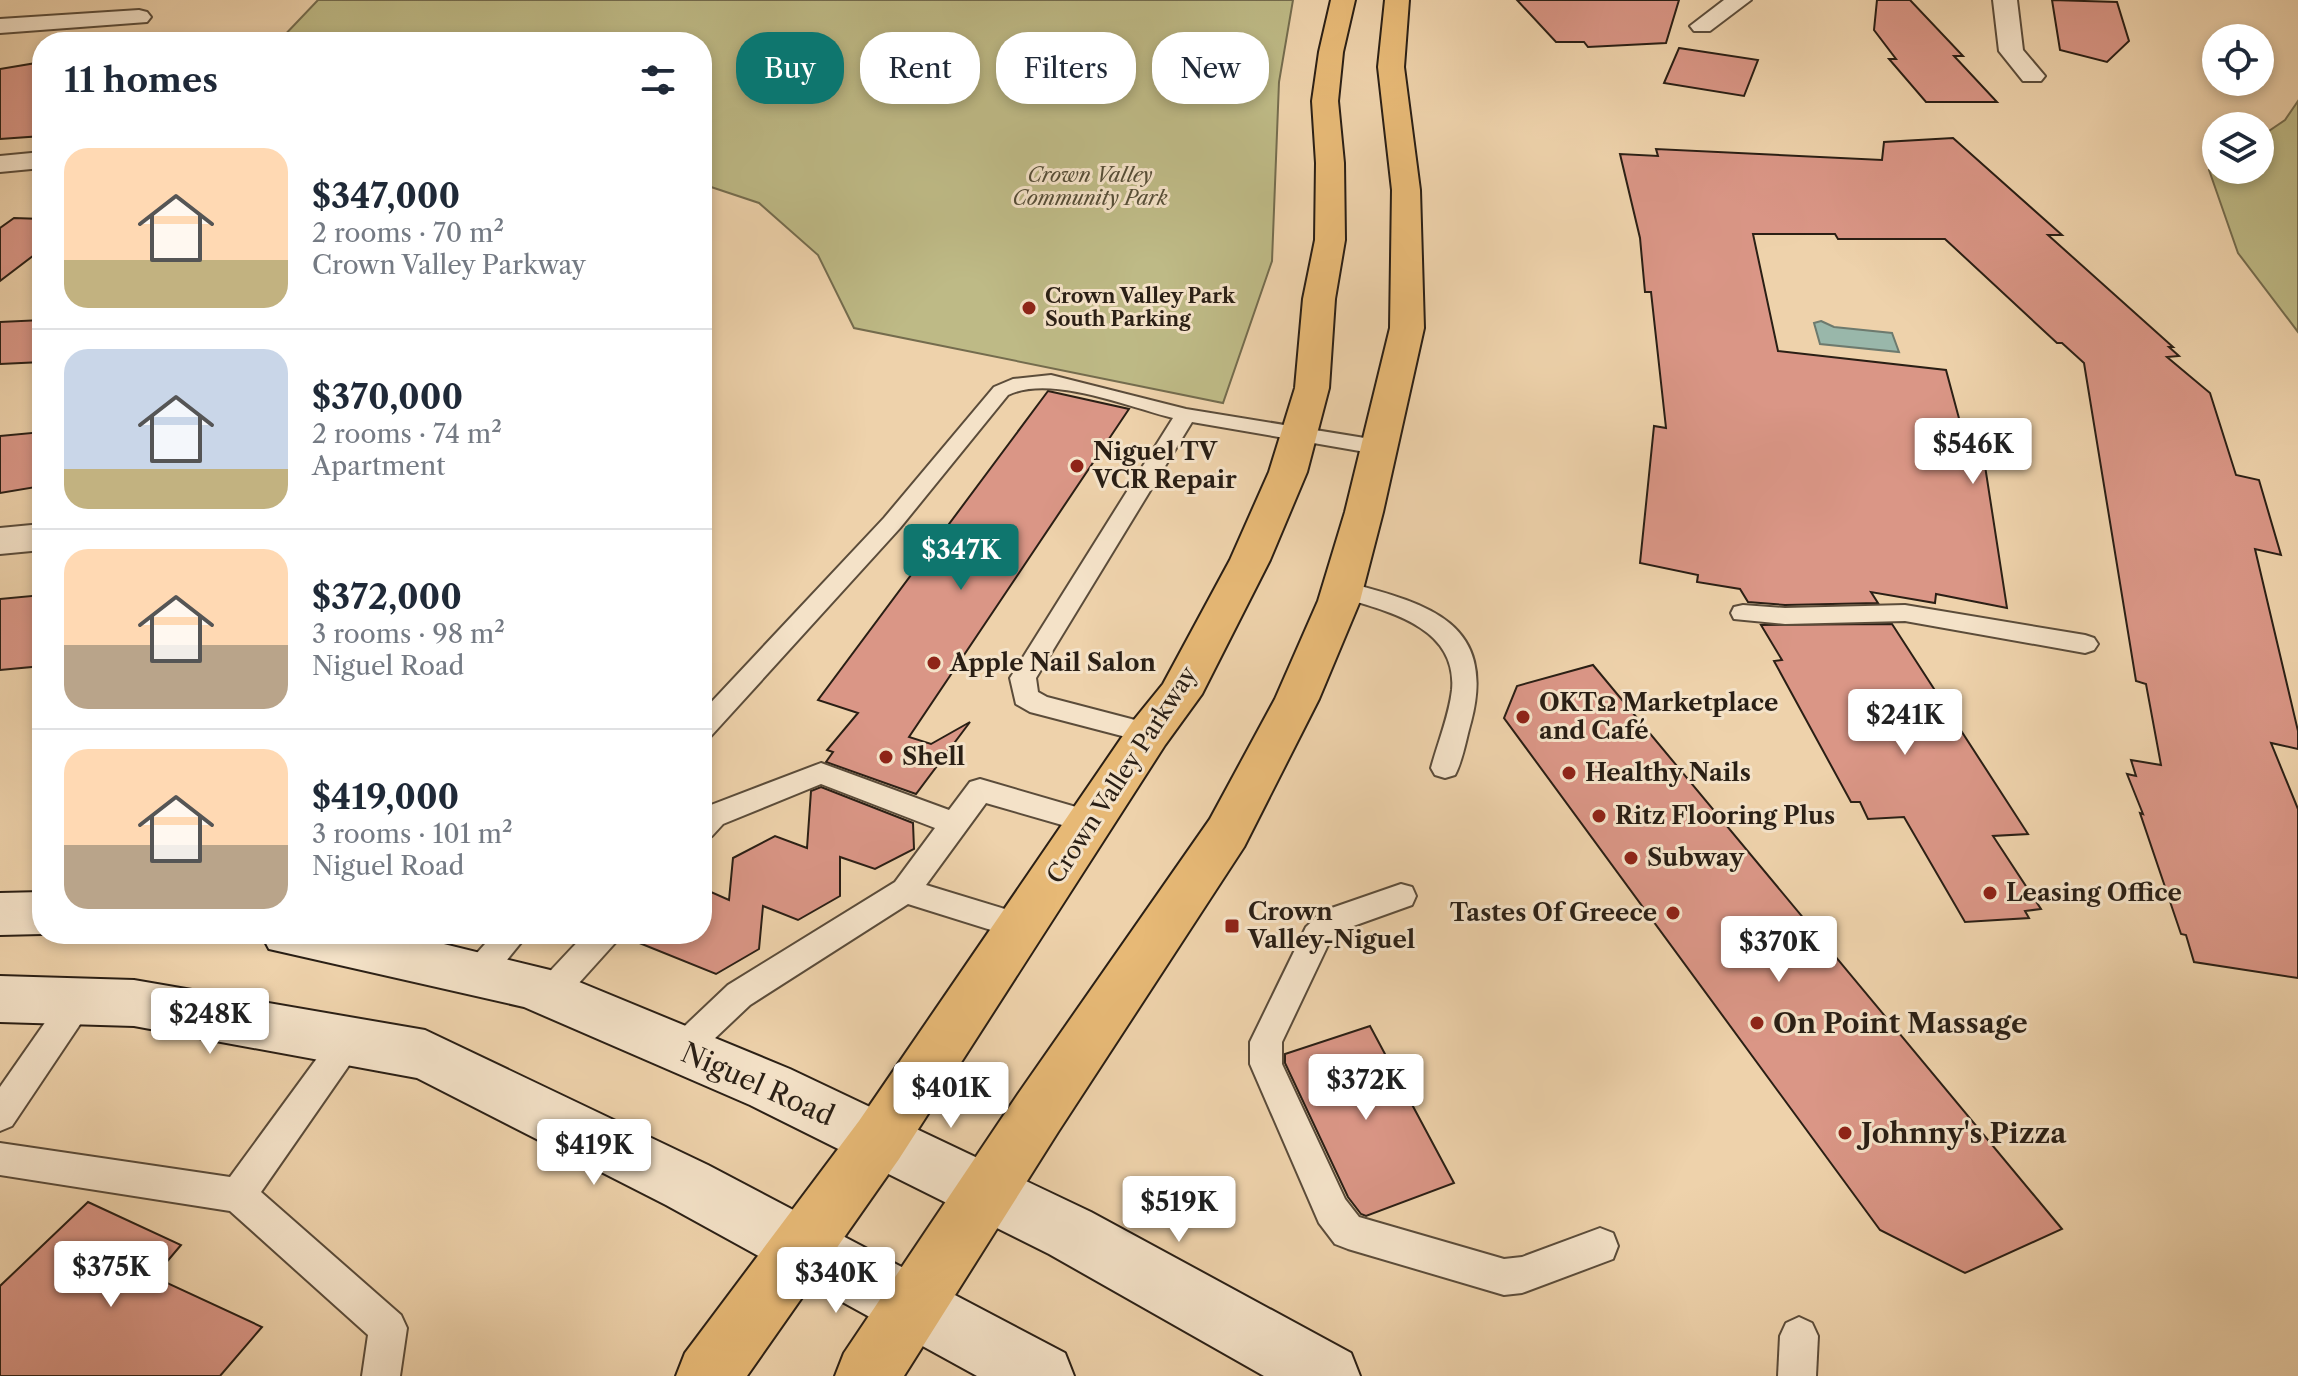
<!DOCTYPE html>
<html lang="en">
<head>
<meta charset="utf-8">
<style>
	body { margin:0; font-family:"Libre Caslon Text",serif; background:#f2f2f3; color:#1f2937; height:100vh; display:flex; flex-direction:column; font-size:30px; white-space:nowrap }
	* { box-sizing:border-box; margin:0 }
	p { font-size:26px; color:#747a83 }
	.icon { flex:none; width:44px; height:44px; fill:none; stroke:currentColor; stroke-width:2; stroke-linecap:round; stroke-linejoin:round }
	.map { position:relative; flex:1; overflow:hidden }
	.side { position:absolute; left:32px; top:32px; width:680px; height:912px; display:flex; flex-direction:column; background:#fff; border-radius:32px; box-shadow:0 4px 12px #0003 }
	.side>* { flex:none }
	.top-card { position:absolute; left:736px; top:32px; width:760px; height:72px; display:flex; gap:16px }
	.buttons { position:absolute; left:2202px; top:24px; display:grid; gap:16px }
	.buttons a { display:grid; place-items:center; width:72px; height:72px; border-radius:50%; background:#fff; box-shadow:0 4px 12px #0003; font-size:40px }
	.price { position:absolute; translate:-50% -68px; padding:0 18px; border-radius:8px; background:#fff; color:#222; font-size:26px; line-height:52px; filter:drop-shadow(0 2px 4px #0008) }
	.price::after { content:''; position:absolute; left:50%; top:48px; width:24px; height:18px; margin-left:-12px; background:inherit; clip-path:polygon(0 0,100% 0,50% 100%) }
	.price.current { background:#0f766e; color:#fff }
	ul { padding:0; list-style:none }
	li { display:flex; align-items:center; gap:24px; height:200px; padding:0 32px }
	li+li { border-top:2px solid #e0e1e3 }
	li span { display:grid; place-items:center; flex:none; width:224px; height:160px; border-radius:24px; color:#555 }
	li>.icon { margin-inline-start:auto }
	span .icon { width:96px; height:96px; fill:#fffc; stroke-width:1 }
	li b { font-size:34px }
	h2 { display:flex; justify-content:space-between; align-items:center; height:96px; padding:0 32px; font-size:34px }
	.pill { padding:0 28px; border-radius:32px; background:#fff; box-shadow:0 4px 12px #0003; font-size:28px; line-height:72px }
	.pill.current { background:#0f766e; color:#fff }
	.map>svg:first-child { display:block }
	.green { fill:#beba86; stroke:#746c4e; stroke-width:2 }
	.water { fill:#99b7aa; stroke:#6d7a6e; stroke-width:2 }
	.building { fill:#da9686; stroke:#2a1f15; stroke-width:2 }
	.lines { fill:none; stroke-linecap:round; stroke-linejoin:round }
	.lane-casing { stroke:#5b4c3a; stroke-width:4 }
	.street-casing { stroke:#5b4c3a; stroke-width:4 }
	.secondary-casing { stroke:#2a1f15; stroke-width:4 }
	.primary-casing { stroke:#2a1f15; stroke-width:4 }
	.lane { fill:#f4e2c8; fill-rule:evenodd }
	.street { fill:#f4e2c8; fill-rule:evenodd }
	.secondary { fill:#f4e2c8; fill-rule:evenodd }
	.primary { fill:#e7b976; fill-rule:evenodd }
	.poi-dot { fill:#8f2418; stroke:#f4e2c8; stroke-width:3 }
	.labels { text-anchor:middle; stroke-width:6; stroke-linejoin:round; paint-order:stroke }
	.far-park-label { font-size:20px; font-style:italic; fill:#564e37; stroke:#f4e2c8 }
	.far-poi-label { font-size:20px; font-weight:bold; fill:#2a1f15; stroke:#f4e2c8; text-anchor:start }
	.poi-label { font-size:24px; font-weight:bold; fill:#2a1f15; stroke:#f4e2c8; text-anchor:start }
	.street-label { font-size:24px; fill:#2a1f15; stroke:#f4e2c8 }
	.near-poi-label { font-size:28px; font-weight:bold; fill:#2a1f15; stroke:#f4e2c8; text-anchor:start }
	.near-street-label { font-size:28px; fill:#2a1f15; stroke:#f4e2c8 }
</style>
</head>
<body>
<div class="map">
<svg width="2298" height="1376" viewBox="0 0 2298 1376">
	<rect width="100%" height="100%" fill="#eed2ab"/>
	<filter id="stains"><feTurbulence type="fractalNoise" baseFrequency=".0025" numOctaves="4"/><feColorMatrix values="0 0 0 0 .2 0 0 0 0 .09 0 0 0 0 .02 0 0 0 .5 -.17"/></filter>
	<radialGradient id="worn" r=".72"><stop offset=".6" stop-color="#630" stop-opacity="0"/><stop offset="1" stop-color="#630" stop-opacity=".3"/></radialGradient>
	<g class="green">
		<polygon points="318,0 1293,0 1279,82 1272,261 1223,403 854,328 818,255 759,203 702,184 702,42 278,42"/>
		<polygon points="2298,101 2298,332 2238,253 2209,170 2216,165 2216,170 2260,170 2260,137 2285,120"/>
	</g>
	<polygon class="water" points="1821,321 1834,327 1892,333 1899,352 1820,344 1814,323"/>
	<g class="building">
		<polygon points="1517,0 1679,0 1666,43 1588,47 1584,42 1556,42"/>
		<polygon points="1877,0 1910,0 1963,56 1954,56 1997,102 1926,102 1889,59 1896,59 1874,30"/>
		<polygon points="2052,0 2117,2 2129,41 2107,62 2060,50"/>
		<polygon points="1679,48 1758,60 1744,96 1664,83"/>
		<polygon points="42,62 42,136 0,139 0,69"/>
		<polygon points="1953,138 2062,235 2048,235 2173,347 2169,347 2179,356 2167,357 2210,393 2236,475 2259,480 2281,555 2255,549 2298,731 2298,749 2271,743 2298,809 2298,978 2194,962 2186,935 2181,934 2140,813 2143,814 2127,774 2136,776 2131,760 2161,765 2146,684 2136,681 2084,363 2062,343 2057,343 1945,239 1838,239 1835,234 1753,234 1778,351 1946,370 1964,437 1981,440 2007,608 1936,594 1935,603 1871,592 1878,603 1785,605 1748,602 1740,589 1697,582 1698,575 1640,563 1654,426 1666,428 1651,292 1645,292 1640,238 1620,154 1658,156 1656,149 1882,160 1884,142"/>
		<polygon points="14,218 42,219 42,249 0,281 0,228"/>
		<polygon points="42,320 42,362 0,364 0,322"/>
		<polygon points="1048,391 1129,409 909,737 931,744 970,722 916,794 826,762 833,752 827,750 858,713 818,700"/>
		<polygon points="42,432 42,486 0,493 0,436"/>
		<polygon points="42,595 42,666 0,670 0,599"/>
		<polygon points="1892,624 2028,834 1993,836 2041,909 2025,911 2029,918 1965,922 1904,817 1868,819 1860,802 1851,802 1774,661 1782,660 1761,625"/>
		<polygon points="1593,665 2062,1229 1965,1273 1880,1230 1504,718 1517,686"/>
		<polygon points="821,787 913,823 914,849 875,869 840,857 840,896 798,920 763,906 759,949 716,974 622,936 702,934 702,888 729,900 733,858 775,836 807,848 811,791"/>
		<polygon points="1370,1026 1454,1183 1366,1216 1361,1214 1348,1197 1285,1063 1285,1054"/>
		<polygon points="88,1202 181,1245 154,1277 262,1327 220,1376 0,1376 0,1286"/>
	</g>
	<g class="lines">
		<defs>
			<g id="lane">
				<path d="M1051,375L1186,409L1377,440L1388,447L1377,454L1192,422L1036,678L1038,692L1047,697L1158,726L1162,733L1158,740L1149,743L1030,712L1016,704L1010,678L1173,418C1129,407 1050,374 1008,395L900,528L711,736L702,739V712L884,518L994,387L1013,379Z"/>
				<path d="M1342,581C1423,603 1498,619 1471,722C1466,739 1463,760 1455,775L1445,778L1435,775L1431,768C1438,742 1449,716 1452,690C1458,624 1382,610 1333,595L1330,589L1333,583Z"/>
				<polygon points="1743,605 1785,608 1905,605 2085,635 2094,638 2098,644 2094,650 2085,653 1905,621 1785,624 1734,619 1731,613 1734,607"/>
				<polygon points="821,763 949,810 970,782 980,779 1100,814 1104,822 1100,830 1090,833 986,803 926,885 1034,918 1038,927 1034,936 1023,940 908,904 750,1005 693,1059 682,1064 671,1059 666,1049 671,1039 728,985 895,882 935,828 821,784 723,824 712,836 702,839 703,808"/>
				<polygon points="1401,884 1412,887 1416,896 1412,905 1345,929 1328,945 1282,1042 1282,1064 1345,1199 1359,1217 1504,1259 1522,1257 1600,1228 1613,1233 1618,1246 1613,1259 1522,1293 1504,1295 1348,1249 1335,1244 1319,1223 1250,1064 1250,1042 1306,927 1323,911"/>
				<polygon points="494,934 528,934 489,982 478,986 467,982 462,973 467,964"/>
				<polygon points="585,934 619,934 615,943 560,1004 549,1008 538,1004 533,994 538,984"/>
				<polygon points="78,987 89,991 94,1001 89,1011 12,1126 0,1131 0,1087 67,991"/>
				<polygon points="348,1027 359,1031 364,1041 359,1051 261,1192 401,1315 407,1328 400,1376 362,1376 368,1335 230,1211 0,1175 0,1143 230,1177 337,1031"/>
				<polygon points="1799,1317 1812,1323 1818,1336 1816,1376 1778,1376 1780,1336 1786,1323"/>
			</g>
			<g id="street">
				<polygon points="1724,0 1751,0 1710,31 1694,31 1690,26"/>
				<polygon points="1993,0 2017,0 2023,50 2045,76 2041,81 2023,81 1999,51"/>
				<polygon points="139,10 147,12 151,17 147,22 0,33 0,19"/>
				<polygon points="42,152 42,168 0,172 0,156"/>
				<polygon points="42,524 42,550 0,554 0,528"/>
			</g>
			<g id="secondary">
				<polygon points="42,892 42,934 0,935 0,893"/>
				<polygon points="261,934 403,934 550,970 790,1069 1091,1212 1351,1353 1360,1376 1264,1376 1049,1254 750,1105 524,1007 269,949"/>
				<polygon points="0,976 134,980 425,1030 708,1165 1065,1353 1074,1376 977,1376 666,1205 417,1078 134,1026 0,1022"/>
			</g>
			<g id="primary">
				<polygon points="1331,0 1355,0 1343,52 1338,101 1344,163 1345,240 1335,299 1329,388 1307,472 1270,560 1202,694 1165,745 899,1159 747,1376 676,1376 685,1353 859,1121 1133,721 1163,684 1230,560 1269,472 1295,388 1303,299 1315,240 1316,163 1312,101 1319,52"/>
				<polygon points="1385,0 1409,0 1404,67 1420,190 1424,328 1383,512 1360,601 1319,699 1244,847 1058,1132 904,1376 835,1376 844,1353 1018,1094 1210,819 1275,699 1318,601 1345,512 1390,328 1392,190 1378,67"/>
			</g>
		</defs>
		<use href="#lane" class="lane-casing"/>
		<use href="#street" class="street-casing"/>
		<use href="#secondary" class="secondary-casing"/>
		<use href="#primary" class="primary-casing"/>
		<use href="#lane" class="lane"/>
		<use href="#street" class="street"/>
		<use href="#secondary" class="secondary"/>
		<use href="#primary" class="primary"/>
	</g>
	<g class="poi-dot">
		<circle cx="1029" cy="308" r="8"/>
		<circle cx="1077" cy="466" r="8"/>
		<circle cx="934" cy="663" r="8"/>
		<circle cx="1523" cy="717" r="8"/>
		<circle cx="886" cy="757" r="8"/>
		<circle cx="1569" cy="773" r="8"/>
		<circle cx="1599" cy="816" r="8"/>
		<circle cx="1631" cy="858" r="8"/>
		<circle cx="1990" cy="893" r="8"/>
		<circle cx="1673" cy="913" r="8"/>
		<rect x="1224" y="918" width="16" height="16" rx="4"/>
		<circle cx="1757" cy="1023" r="8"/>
		<circle cx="1845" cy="1133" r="8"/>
	</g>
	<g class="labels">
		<g class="far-park-label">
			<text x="1090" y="182">Crown Valley<tspan x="1090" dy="23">Community Park</tspan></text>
		</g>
		<g class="far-poi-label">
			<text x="1045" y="303">Crown Valley Park<tspan x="1045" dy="23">South Parking</tspan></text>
		</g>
		<g class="poi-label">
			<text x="1093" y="460">Niguel TV<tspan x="1093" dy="28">VCR Repair</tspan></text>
			<text x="950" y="671">Apple Nail Salon</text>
			<text x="1539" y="711">OKTΩ Marketplace<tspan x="1539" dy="28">and Café</tspan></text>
			<text x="902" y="765">Shell</text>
			<text x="1585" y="781">Healthy Nails</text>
			<text x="1615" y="824">Ritz Flooring Plus</text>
			<text x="1647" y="866">Subway</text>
			<text x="2006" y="901">Leasing Office</text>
			<text x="1248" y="920">Crown<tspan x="1248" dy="28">Valley-Niguel</tspan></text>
			<text x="1657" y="921" text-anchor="end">Tastes Of Greece</text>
		</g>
		<g class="street-label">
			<text transform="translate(1122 775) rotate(-57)" y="8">Crown Valley Parkway</text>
		</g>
		<g class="near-poi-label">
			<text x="1773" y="1033">On Point Massage</text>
			<text x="1861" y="1143">Johnny's Pizza</text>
		</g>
		<g class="near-street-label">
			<text transform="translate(758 1084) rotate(24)" y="10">Niguel Road</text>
		</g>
	</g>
	<rect width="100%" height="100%" filter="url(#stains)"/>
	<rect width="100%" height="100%" fill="url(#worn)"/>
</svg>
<div class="buttons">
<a><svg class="icon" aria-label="locate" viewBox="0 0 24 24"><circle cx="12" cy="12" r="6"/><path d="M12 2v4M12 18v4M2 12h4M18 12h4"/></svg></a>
<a><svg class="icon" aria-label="layers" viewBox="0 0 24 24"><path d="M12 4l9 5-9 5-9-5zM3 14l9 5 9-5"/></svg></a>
</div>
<b class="price" style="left:1973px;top:486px">$546K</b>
<b class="price current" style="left:961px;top:592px">$347K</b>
<b class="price" style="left:1905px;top:757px">$241K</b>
<b class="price" style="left:1779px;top:984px">$370K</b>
<b class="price" style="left:210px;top:1056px">$248K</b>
<b class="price" style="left:1366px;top:1122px">$372K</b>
<b class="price" style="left:951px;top:1130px">$401K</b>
<b class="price" style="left:594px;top:1187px">$419K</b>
<b class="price" style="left:1179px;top:1244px">$519K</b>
<b class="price" style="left:111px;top:1309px">$375K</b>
<b class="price" style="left:836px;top:1315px">$340K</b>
<div class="top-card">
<a class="pill current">Buy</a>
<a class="pill">Rent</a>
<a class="pill">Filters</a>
<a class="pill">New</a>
</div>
<section class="side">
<h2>11 homes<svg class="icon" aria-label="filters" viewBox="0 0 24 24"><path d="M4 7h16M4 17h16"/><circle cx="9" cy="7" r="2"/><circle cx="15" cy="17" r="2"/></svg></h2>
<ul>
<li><span style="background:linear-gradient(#ffd9b3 70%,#c2b280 0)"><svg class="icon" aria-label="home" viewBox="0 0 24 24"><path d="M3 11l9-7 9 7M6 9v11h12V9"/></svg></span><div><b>$347,000</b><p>2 rooms · 70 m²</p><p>Crown Valley Parkway</p></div></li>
<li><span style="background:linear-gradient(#c9d6e8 75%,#c2b280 0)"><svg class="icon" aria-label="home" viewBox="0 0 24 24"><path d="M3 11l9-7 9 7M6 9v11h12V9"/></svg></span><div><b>$370,000</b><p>2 rooms · 74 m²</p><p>Apartment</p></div></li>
<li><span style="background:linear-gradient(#ffd9b3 60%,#b9a48a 0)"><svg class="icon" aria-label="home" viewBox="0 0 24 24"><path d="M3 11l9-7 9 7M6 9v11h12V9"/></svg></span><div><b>$372,000</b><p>3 rooms · 98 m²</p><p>Niguel Road</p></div></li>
<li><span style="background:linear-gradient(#ffd9b3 60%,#b9a48a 0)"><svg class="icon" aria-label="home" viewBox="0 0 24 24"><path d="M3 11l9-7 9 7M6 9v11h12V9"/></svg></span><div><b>$419,000</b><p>3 rooms · 101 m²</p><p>Niguel Road</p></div></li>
</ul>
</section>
</div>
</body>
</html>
